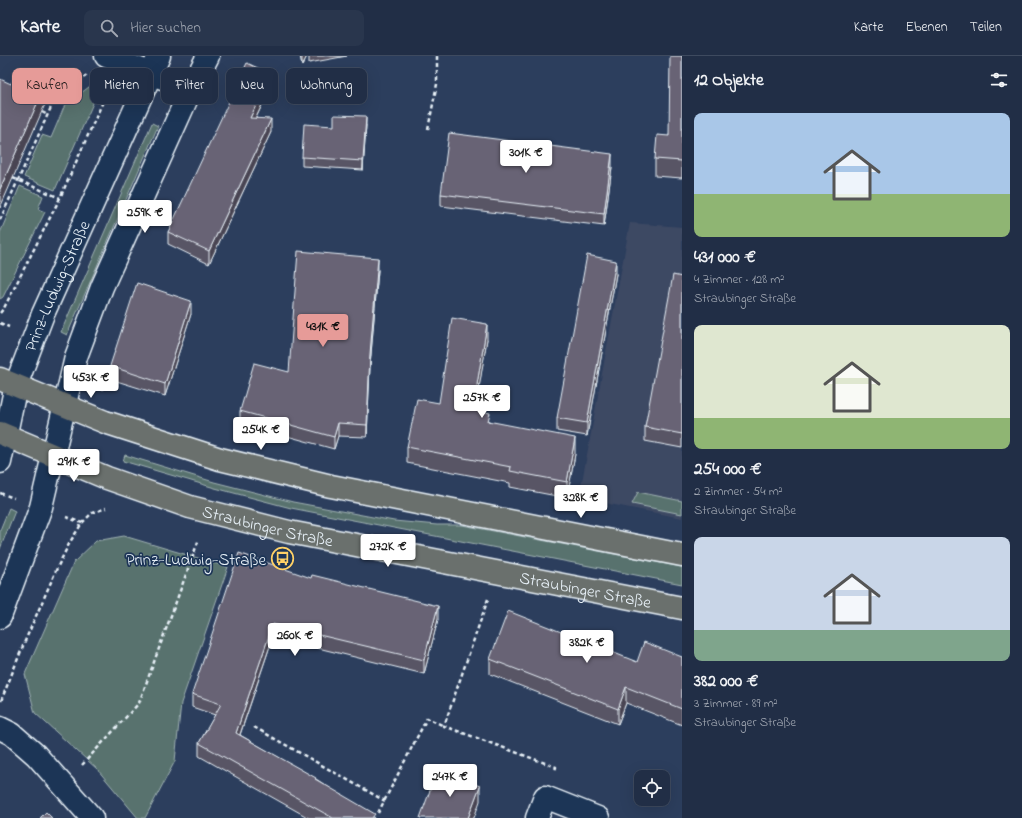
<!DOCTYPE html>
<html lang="de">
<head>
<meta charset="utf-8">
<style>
	body { margin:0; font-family:"Indie Flower",sans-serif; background:#29364d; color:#f1f3f6; height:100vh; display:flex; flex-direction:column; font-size:15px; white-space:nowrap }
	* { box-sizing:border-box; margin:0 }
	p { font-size:13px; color:#a2a8b3 }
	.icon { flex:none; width:22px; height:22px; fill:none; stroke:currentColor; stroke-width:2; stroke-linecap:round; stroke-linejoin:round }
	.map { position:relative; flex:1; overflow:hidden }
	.panel { display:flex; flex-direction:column; background:#212e46; width:340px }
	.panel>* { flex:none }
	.hud { position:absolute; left:12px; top:12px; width:380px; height:36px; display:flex; gap:8px }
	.controls { position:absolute; left:634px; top:714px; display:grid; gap:8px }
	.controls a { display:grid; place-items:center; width:36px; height:36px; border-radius:8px; background:#212e46; box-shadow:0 4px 16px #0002,0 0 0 1px #3e4a5f; font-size:20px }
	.price { position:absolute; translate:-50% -34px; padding:0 9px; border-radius:4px; background:#fff; color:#222; font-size:13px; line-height:26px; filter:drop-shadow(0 1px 2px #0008) }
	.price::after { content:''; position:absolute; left:50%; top:24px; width:12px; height:9px; margin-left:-6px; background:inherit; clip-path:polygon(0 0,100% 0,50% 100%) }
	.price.on { background:#e69b98; color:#111 }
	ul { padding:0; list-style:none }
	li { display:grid; align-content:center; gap:8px; height:212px; padding:0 12px }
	li span { display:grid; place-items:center; height:124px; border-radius:8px; color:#555 }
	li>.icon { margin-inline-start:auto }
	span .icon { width:72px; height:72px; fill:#fffc; stroke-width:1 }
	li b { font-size:17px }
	h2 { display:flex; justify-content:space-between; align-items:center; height:48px; padding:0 12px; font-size:17px }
	.chip { padding:0 14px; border-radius:8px; background:#212e46; box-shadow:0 4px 16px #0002,0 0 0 1px #3e4a5f; font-size:14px; line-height:36px }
	.chip.on { background:#e69b98; color:#111 }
	header { display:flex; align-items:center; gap:24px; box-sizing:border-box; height:56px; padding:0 20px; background:#212e46; border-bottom:1px solid #3e4a5f }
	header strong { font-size:19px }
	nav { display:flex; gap:22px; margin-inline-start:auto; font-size:14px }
	.search { width:280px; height:36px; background:#29364d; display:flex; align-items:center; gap:10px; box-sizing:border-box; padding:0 14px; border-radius:8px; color:#a2a8b3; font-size:15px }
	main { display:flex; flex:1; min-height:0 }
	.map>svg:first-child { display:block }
	.built { fill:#3e4964 }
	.green { fill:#58726e; stroke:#a0b2b3 }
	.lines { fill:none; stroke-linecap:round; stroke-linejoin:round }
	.minor-casing { stroke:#e8f1f8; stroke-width:25 }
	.major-casing { stroke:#e8f1f8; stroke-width:25 }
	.path { stroke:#e8f1f8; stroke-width:2.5; stroke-dasharray:4 3; stroke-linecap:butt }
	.minor { stroke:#1d3557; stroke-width:22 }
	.major { stroke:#6b706d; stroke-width:22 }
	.wall { fill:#595565; stroke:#e8f1f8 }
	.shaded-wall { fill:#494552; stroke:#e8f1f8 }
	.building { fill:#686375; stroke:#e8f1f8 }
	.labels { text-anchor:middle; stroke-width:3.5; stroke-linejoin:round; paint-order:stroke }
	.street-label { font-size:17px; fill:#e8f1f8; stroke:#1d3557 }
	.poi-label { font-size:17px; fill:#e8f1f8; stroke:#1d3557; text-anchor:end }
</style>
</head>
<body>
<header>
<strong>Karte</strong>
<div class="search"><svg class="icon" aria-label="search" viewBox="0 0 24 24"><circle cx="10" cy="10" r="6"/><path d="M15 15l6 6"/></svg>Hier suchen</div>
<nav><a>Karte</a><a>Ebenen</a><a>Teilen</a></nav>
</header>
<main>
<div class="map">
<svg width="682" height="762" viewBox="0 0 682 762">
	<rect width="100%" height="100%" fill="#2c3e5d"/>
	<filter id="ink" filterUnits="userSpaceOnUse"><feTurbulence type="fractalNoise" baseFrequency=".025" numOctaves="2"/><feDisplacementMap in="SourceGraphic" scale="8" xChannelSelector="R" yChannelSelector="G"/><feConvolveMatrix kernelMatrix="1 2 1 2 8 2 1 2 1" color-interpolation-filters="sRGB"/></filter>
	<g filter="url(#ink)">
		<polygon class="built" points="630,167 682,171 682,462 579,442"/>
		<g class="green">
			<polygon points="93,28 97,38 55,134 24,121 42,79 51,82 65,49"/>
			<polygon points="152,67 158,70 67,279 61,276"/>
			<polygon points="20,130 43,140 38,153 45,156 3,241 0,243 0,177"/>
			<polygon points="125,399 214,426 293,446 394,465 437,469 462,469 682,511 682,528 291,452 215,432 123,405"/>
			<polygon points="638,436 682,445 682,458 632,448"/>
			<polygon points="9,452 15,455 0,493 0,474"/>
			<polygon points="124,480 228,511 181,647 175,705 145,762 138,762 97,713 35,657 25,618 74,506 96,485"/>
		</g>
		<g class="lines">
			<defs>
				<g id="minor">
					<polyline points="106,0 191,33"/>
					<path id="s1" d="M0,406L16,329L43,258L159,0"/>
					<polyline points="0,561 41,451 76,301 102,231 191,33 208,0"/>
					<polyline points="0,672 12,678 36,699 92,762"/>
					<polyline points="537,762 545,741 598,762"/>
				</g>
				<g id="major">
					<polyline points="0,323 105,366 220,403 331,430 682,499"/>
					<path id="s2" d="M0,377L107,422L190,451L289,476L682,552"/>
				</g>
			</defs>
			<use href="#minor" class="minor-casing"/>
			<use href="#major" class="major-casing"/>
			<g class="path">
				<polyline points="42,56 48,59"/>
				<polyline points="428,73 437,28 437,0"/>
				<polyline points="13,122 60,142"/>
				<polyline points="0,164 53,47 87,19"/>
				<polyline points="0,257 4,252 60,142 109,32"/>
				<polyline points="0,267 9,271"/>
				<polyline points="101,324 102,334"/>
				<polyline points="0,437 14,442"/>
				<polyline points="66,461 82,467"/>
				<polyline points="488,543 444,670 556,711 555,715"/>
				<polyline points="1,645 25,585 58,510 70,486 82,467 92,457 106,452"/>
				<polyline points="254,671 385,745"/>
				<polyline points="82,709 139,647 199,483"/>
				<polyline points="378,757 427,662 444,670"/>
			</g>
			<use href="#minor" class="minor"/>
			<use href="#major" class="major"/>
		</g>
		<g class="wall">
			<polygon points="300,0 307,0 302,10"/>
			<polygon points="309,0 347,0 309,7"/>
			<polygon points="682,0 682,122 655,120 655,103 669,80"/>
			<polygon points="271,30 256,62 271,76 209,208 168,188 168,176"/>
			<polygon points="366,69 363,114 302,110 302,101 334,70"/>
			<polygon points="612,111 604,170 441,150 441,138"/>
			<polygon points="378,214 370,310 367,381 338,380 334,393 240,367 240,355 289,316"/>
			<polygon points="616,218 587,380 557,375 557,362"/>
			<polygon points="682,221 682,392 645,385 645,371"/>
			<polygon points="191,258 165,340 110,323 110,310"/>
			<polygon points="487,283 475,354 490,365 575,398 567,442 510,431 510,427 407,407 407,391"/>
			<polygon points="311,522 438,563 424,618 273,581 240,679 316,723 375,762 309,762 199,700 199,687 215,659 192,651 192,638"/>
			<polygon points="682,601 682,669 626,647 618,668 490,618 490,603 637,606"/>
		</g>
		<g class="shaded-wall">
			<polygon points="302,0 307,0 302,10"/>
			<polygon points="271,18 271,30 250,74 250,62"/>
			<polygon points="46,27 46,46 0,152 0,133"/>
			<polygon points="366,60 366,69 363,114 363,105"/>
			<polygon points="271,63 271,76 209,208 209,195"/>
			<polygon points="612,98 612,111 604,170 604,158"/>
			<polygon points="378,202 378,214 370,310 367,381 367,369 370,298"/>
			<polygon points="616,205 616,218 587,380 587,367"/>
			<polygon points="191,245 191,258 165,340 165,328"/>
			<polygon points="487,268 487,283 473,369 473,353"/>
			<polygon points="338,367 338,380 334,393 334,381"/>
			<polygon points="575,382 575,398 567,442 567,426"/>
			<polygon points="438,550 438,563 424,618 424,604"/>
			<polygon points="273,568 273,581 236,690 236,677"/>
			<polygon points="626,631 626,647 618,668 618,653"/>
			<polygon points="480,730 480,745 474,762 468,762"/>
		</g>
		<g class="building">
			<polygon points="670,0 682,0 682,105 655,103 657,79 669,80"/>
			<polygon points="247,7 271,18 250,62 271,63 209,195 168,176"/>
			<polygon points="17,15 46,27 0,133 0,23 11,28"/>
			<polygon points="334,59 366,60 363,105 302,101 304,68 334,70"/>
			<polygon points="449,77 612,98 604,158 441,138"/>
			<polygon points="298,195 378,202 370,298 367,369 338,367 334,381 240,355 254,307 289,316"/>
			<polygon points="587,199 616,205 587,367 557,362"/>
			<polygon points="673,219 682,221 682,378 645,371"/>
			<polygon points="137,227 191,245 165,328 110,310"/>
			<polygon points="452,262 487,268 473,353 490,357 488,365 575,382 567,426 510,415 511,411 407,391 417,343 439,347"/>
			<polygon points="239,497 311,522 312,519 438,550 424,604 273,568 236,677 316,722 315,723 375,758 372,762 333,762 199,687 221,648 192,638"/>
			<polygon points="508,555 637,606 644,586 682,601 682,653 626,631 618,653 490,603"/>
			<polygon points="437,715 480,730 468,762 420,762"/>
			<polygon points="46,756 52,762 40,762"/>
		</g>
	</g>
	<defs>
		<symbol id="bus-ring" viewBox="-11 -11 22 22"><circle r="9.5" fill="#1d3557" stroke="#ffd166" stroke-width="1.5"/><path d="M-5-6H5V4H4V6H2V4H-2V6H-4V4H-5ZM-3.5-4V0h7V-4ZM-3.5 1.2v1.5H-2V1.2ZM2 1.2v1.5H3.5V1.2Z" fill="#ffd166"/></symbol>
	</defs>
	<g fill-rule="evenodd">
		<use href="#bus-ring" x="270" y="490" width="25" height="25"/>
	</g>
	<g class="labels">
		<g class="street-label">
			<text dy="6" stroke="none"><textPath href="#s1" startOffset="186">Prinz-Ludwig-Straße</textPath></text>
			<text dy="6" stroke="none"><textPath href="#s2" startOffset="284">Straubinger Straße</textPath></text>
			<text dy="6" stroke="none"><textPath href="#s2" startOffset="608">Straubinger Straße</textPath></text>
		</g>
		<g class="poi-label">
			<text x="266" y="509">Prinz-Ludwig-Straße</text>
		</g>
	</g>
</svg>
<div class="controls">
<a><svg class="icon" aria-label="locate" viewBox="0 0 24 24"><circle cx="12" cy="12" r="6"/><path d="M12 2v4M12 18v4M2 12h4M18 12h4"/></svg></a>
</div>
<b class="price" style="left:526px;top:118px">301K €</b>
<b class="price" style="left:145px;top:178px">259K €</b>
<b class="price on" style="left:323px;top:292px">431K €</b>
<b class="price" style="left:91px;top:343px">453K €</b>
<b class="price" style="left:482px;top:363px">257K €</b>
<b class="price" style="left:261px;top:395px">254K €</b>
<b class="price" style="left:74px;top:427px">291K €</b>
<b class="price" style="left:581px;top:463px">328K €</b>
<b class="price" style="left:388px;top:512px">272K €</b>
<b class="price" style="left:295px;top:601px">260K €</b>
<b class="price" style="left:587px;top:608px">382K €</b>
<b class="price" style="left:450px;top:742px">247K €</b>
<div class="hud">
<a class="chip on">Kaufen</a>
<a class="chip">Mieten</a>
<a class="chip">Filter</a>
<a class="chip">Neu</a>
<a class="chip">Wohnung</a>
</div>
</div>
<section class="panel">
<h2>12 Objekte<svg class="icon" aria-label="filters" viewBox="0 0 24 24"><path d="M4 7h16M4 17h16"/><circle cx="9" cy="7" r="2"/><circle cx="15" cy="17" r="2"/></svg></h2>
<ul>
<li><span style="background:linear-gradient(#a9c7e8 65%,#8fb573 0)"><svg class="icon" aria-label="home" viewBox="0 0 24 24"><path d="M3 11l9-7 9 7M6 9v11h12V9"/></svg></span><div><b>431 000 €</b><p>4 Zimmer · 128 m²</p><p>Straubinger Straße</p></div></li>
<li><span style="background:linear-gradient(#dfe7d0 75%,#8fb573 0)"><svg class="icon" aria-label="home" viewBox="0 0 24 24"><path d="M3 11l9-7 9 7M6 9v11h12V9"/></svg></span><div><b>254 000 €</b><p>2 Zimmer · 54 m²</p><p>Straubinger Straße</p></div></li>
<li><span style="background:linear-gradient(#c9d6e8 75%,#7fa58c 0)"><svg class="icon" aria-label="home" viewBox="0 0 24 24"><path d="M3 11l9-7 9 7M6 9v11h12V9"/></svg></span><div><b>382 000 €</b><p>3 Zimmer · 89 m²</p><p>Straubinger Straße</p></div></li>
</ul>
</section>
</main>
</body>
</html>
